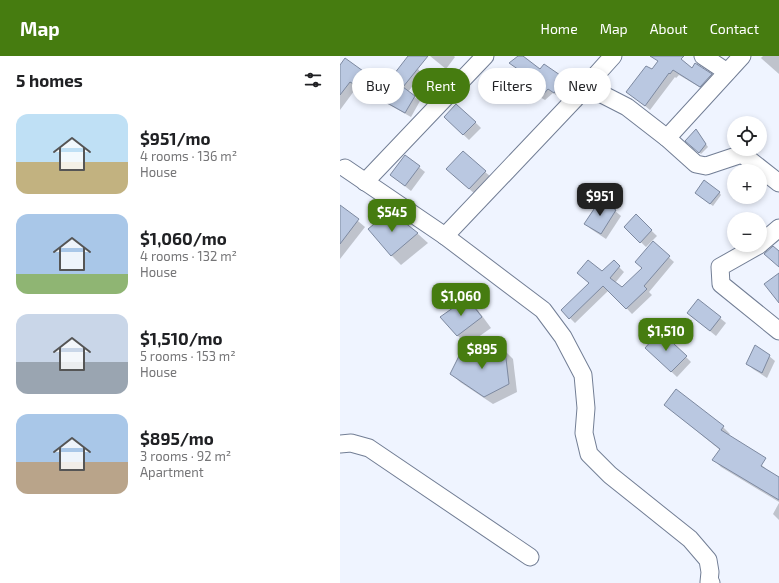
<!DOCTYPE html>
<html lang="en">
<head>
<meta charset="utf-8">
<style>
	body { margin:0; font-family:"Exo 2",sans-serif; background:#f6f6f6; color:#202124; height:100vh; display:flex; flex-direction:column; font-size:15px; white-space:nowrap }
	* { box-sizing:border-box; margin:0 }
	p { font-size:13px; color:#757577 }
	.icon { flex:none; width:22px; height:22px; fill:none; stroke:currentColor; stroke-width:2; stroke-linecap:round; stroke-linejoin:round }
	.map { position:relative; flex:1; overflow:hidden }
	.side { display:flex; flex-direction:column; background:#fff; width:340px }
	.side>* { flex:none }
	.hud { position:absolute; left:12px; top:12px; width:367px; height:36px; display:flex; gap:8px }
	.fabs { position:absolute; left:387px; top:60px; display:grid; gap:8px }
	.fabs a { display:grid; place-items:center; width:40px; height:40px; border-radius:50%; background:#fff; box-shadow:0 2px 6px #0003; font-size:20px }
	.price { position:absolute; translate:-50% -34px; padding:0 9px; border-radius:8px; background:#467c10; color:#fff; font-size:13px; line-height:26px; filter:drop-shadow(0 1px 2px #0008) }
	.price::after { content:''; position:absolute; left:50%; top:24px; width:12px; height:9px; margin-left:-6px; background:inherit; clip-path:polygon(0 0,100% 0,50% 100%) }
	.price.on { background:#222; color:#fff }
	ul { padding:0; list-style:none }
	li { display:flex; align-items:center; gap:12px; height:100px; padding:0 16px }
	li span { display:grid; place-items:center; flex:none; width:112px; height:80px; border-radius:12px; color:#555 }
	li>.icon { margin-inline-start:auto }
	span .icon { width:48px; height:48px; fill:#fffc; stroke-width:1 }
	li b { font-size:17px }
	h2 { display:flex; justify-content:space-between; align-items:center; height:48px; padding:0 16px; font-size:17px }
	.pill { padding:0 14px; border-radius:18px; background:#fff; box-shadow:0 2px 6px #0003; font-size:14px; line-height:36px }
	.pill.on { background:#467c10; color:#fff }
	header { display:flex; align-items:center; gap:24px; box-sizing:border-box; height:56px; padding:0 20px; background:#467c10; color:#fff }
	header strong { font-size:19px }
	nav { display:flex; gap:22px; margin-inline-start:auto; font-size:14px }
	main { display:flex; flex:1; min-height:0 }
	.map>svg:first-child { display:block }
	.shadow { fill:#0003 }
	.building { fill:#bac8e1; stroke:#7d89a0 }
	.lines { fill:none; stroke-linecap:round; stroke-linejoin:round }
	.minor-casing { stroke:#727e95; stroke-width:19 }
	.minor { stroke:#fff; stroke-width:17 }
</style>
</head>
<body>
<header>
<strong>Map</strong>
<nav><a>Home</a><a>Map</a><a>About</a><a>Contact</a></nav>
</header>
<main>
<section class="side">
<h2>5 homes<svg class="icon" aria-label="filters" viewBox="0 0 24 24"><path d="M4 7h16M4 17h16"/><circle cx="9" cy="7" r="2"/><circle cx="15" cy="17" r="2"/></svg></h2>
<ul>
<li><span style="background:linear-gradient(#bfe0f5 60%,#c2b280 0)"><svg class="icon" aria-label="home" viewBox="0 0 24 24"><path d="M3 11l9-7 9 7M6 9v11h12V9"/></svg></span><div><b>$951/mo</b><p>4 rooms · 136 m²</p><p>House</p></div></li>
<li><span style="background:linear-gradient(#a9c7e8 75%,#8fb573 0)"><svg class="icon" aria-label="home" viewBox="0 0 24 24"><path d="M3 11l9-7 9 7M6 9v11h12V9"/></svg></span><div><b>$1,060/mo</b><p>4 rooms · 132 m²</p><p>House</p></div></li>
<li><span style="background:linear-gradient(#c9d6e8 60%,#9aa5b1 0)"><svg class="icon" aria-label="home" viewBox="0 0 24 24"><path d="M3 11l9-7 9 7M6 9v11h12V9"/></svg></span><div><b>$1,510/mo</b><p>5 rooms · 153 m²</p><p>House</p></div></li>
<li><span style="background:linear-gradient(#a9c7e8 60%,#b9a48a 0)"><svg class="icon" aria-label="home" viewBox="0 0 24 24"><path d="M3 11l9-7 9 7M6 9v11h12V9"/></svg></span><div><b>$895/mo</b><p>3 rooms · 92 m²</p><p>Apartment</p></div></li>
</ul>
</section>
<div class="map">
<svg width="439" height="527" viewBox="0 0 439 527">
	<rect width="100%" height="100%" fill="#eff4ff"/>
	<g class="shadow">
		<polygon points="90,0 114,0 115,1 106,13"/>
		<polygon points="179,0 181,0 200,15 204,9 224,24 219,30 224,34 219,41 213,37 205,44 191,36 187,31 193,24 171,7"/>
		<polygon points="323,0 335,0 353,13 371,18 376,24 366,35 339,19 336,22 335,21 310,54 288,36 312,15"/>
		<polygon points="423,0 439,0 439,18 421,2"/>
		<polygon points="0,10 37,26 51,24 78,13 82,18 68,36 80,45 71,61 17,31 0,54"/>
		<polygon points="110,66 135,66 141,72 129,84"/>
		<polygon points="358,77 368,91 361,98 347,85"/>
		<polygon points="123,97 151,121 135,138 113,119"/>
		<polygon points="65,100 85,116 71,135 51,119"/>
		<polygon points="379,136 381,139 373,150 358,139"/>
		<polygon points="0,150 25,171 0,203"/>
		<polygon points="275,155 281,160 266,183 251,173 246,168"/>
		<polygon points="50,156 78,178 88,187 61,209 51,199"/>
		<polygon points="296,160 317,180 306,191 285,171"/>
		<polygon points="313,187 334,206 309,236 312,239 292,258 269,234 235,267 222,254 250,228 238,217 262,217 274,206 284,216 275,227 282,233 303,213"/>
		<polygon points="127,243 137,253 151,272 127,289 117,279"/>
		<polygon points="358,244 386,267 376,280 348,257"/>
		<polygon points="321,276 351,306 337,321 306,292"/>
		<polygon points="165,295 173,303 177,336 153,348 120,326 112,318"/>
		<polygon points="429,300 435,305 427,322 413,313 407,307"/>
		<polygon points="325,349 383,371 390,378 388,380 439,424 439,446 381,411 374,404 380,394"/>
		<polygon points="439,447 439,464 433,458"/>
	</g>
	<g class="building">
		<polygon points="68,0 88,0 63,31 75,40 65,57 10,26 0,39 0,9 5,2 37,25 42,16 51,22"/>
		<polygon points="178,0 183,0 200,13 204,8 220,19 215,25 220,29 214,37 208,33 201,41 185,31 192,23 169,7"/>
		<polygon points="310,0 344,0 341,3 352,12 355,7 372,18 360,31 333,14 330,18 329,17 305,50 286,36 306,10 312,13 318,5"/>
		<polygon points="116,48 136,66 123,79 104,61"/>
		<polygon points="356,73 366,88 359,97 345,85"/>
		<polygon points="123,95 146,115 129,133 106,113"/>
		<polygon points="65,99 80,110 65,130 50,119"/>
		<polygon points="364,124 380,136 370,148 355,137"/>
		<polygon points="260,144 276,154 261,178 244,168"/>
		<polygon points="0,149 19,163 0,188"/>
		<polygon points="50,155 78,177 51,200 28,173"/>
		<polygon points="296,158 312,174 300,187 284,171"/>
		<polygon points="313,185 330,200 304,230 307,233 286,253 263,230 229,263 221,254 249,227 237,217 248,204 262,215 274,204 280,210 270,222 282,231 302,212 295,206"/>
		<polygon points="433,190 439,195 439,211 424,198"/>
		<polygon points="439,217 439,247 424,228"/>
		<polygon points="127,242 142,261 117,280 100,261"/>
		<polygon points="358,243 381,261 370,275 347,257"/>
		<polygon points="320,275 347,300 331,316 305,292"/>
		<polygon points="415,289 430,299 422,317 406,308"/>
		<polygon points="123,292 165,294 169,328 144,341 110,318"/>
		<polygon points="336,333 384,370 381,374 426,402 421,410 439,421 439,444 372,404 380,393 324,349"/>
	</g>
	<g class="lines">
		<defs>
			<g id="minor">
				<polyline points="363,0 387,16"/>
				<polyline points="246,30 273,0"/>
				<polyline points="327,82 402,0"/>
				<polyline points="5,112 105,180 203,254 223,281 243,319 246,352 244,377 249,398 270,419 350,483 368,504 370,516 369,526 371,527"/>
				<polyline points="25,126 145,0"/>
				<polyline points="105,180 234,44 246,30 287,51 327,82 356,108 366,110 402,98 439,127"/>
				<polyline points="420,188 439,172"/>
				<polyline points="419,189 380,211 381,228 439,275"/>
				<polyline points="0,388 11,387 29,392 190,501"/>
			</g>
		</defs>
		<use href="#minor" class="minor-casing"/>
		<use href="#minor" class="minor"/>
	</g>
</svg>
<div class="fabs">
<a><svg class="icon" aria-label="locate" viewBox="0 0 24 24"><circle cx="12" cy="12" r="6"/><path d="M12 2v4M12 18v4M2 12h4M18 12h4"/></svg></a>
<a>+</a>
<a>−</a>
</div>
<b class="price on" style="left:260px;top:161px">$951</b>
<b class="price" style="left:52px;top:177px">$545</b>
<b class="price" style="left:121px;top:261px">$1,060</b>
<b class="price" style="left:326px;top:296px">$1,510</b>
<b class="price" style="left:142px;top:314px">$895</b>
<div class="hud">
<a class="pill">Buy</a>
<a class="pill on">Rent</a>
<a class="pill">Filters</a>
<a class="pill">New</a>
</div>
</div>
</main>
</body>
</html>
